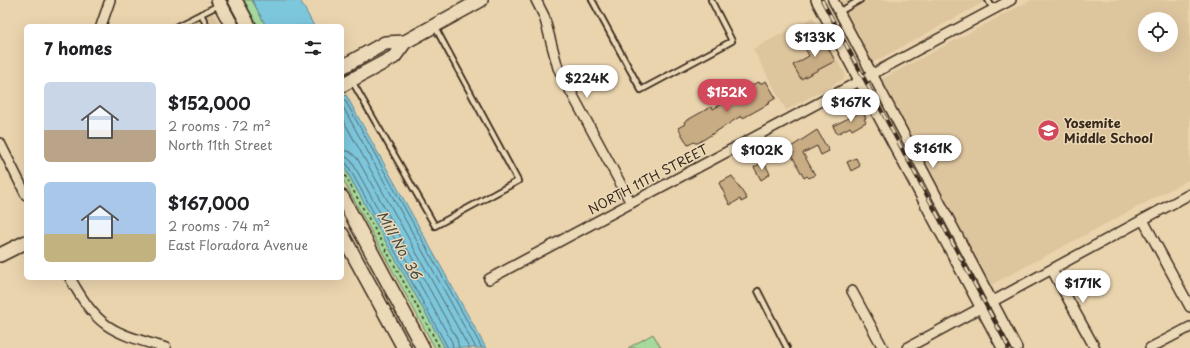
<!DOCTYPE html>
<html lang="en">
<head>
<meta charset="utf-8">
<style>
	body { margin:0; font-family:"Playpen Sans",sans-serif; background:#f6f6f6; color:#202124; height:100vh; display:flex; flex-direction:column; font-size:15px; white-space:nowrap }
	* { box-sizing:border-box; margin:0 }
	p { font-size:13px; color:#757577 }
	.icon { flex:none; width:22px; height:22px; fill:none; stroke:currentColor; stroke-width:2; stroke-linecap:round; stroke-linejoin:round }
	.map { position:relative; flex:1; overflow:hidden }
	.sheet { position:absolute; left:24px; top:24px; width:320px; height:256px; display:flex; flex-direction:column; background:#fff; border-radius:6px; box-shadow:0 4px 16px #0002 }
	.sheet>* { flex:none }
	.fabs { position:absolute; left:1138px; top:12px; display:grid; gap:8px }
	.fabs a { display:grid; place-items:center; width:40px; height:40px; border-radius:50%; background:#fff; box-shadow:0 4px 16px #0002; font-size:20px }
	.price { position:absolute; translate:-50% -34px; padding:0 9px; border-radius:14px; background:#fff; color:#222; font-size:13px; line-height:26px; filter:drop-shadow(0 1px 2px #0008) }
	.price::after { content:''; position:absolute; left:50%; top:24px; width:12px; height:9px; margin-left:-6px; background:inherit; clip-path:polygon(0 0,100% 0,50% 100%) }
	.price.active { background:#d1495b; color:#fff }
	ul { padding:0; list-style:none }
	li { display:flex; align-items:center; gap:12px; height:100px; padding:0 20px }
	li span { display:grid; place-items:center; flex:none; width:112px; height:80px; border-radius:6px; color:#555 }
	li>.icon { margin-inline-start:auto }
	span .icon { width:48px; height:48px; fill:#fffc; stroke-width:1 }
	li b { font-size:17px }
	h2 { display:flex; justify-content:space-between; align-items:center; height:48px; padding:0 20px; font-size:17px }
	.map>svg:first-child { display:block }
	.built { fill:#ddc59e; fill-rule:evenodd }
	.green { fill:#a6d99b; stroke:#70825c }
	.water { fill:#7dc7dd; stroke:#638891 }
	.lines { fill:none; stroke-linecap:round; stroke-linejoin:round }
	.shore { stroke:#55696a; stroke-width:1 }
	.building { fill:#c8ac84; stroke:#3b2a1e }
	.service-casing { stroke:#3b2a1e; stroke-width:8 }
	.minor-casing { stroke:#3b2a1e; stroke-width:12 }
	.secondary-casing { stroke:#3b2a1e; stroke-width:16 }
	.path { stroke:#3b2a1e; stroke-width:1.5; stroke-dasharray:3 3; stroke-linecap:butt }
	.service { stroke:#ebd9b7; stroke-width:4.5 }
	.minor { stroke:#ebd9b7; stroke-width:9 }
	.secondary { stroke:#ebd9b7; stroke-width:13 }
	.rail-casing { stroke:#3b2a1e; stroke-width:4 }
	.rail { stroke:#ebd9b7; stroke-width:2.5; stroke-dasharray:8; stroke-linecap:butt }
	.labels { text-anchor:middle; stroke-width:3; stroke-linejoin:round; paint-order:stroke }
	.poi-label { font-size:13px; font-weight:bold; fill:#3b2a1e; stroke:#ebd9b7; text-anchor:start }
	.street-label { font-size:13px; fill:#3b2a1e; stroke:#ebd9b7 }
	.water-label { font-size:14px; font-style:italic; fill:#484944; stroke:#ebd9b7 }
</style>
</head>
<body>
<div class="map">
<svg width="1190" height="348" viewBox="0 0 1190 348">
	<rect width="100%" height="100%" fill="#ead4ae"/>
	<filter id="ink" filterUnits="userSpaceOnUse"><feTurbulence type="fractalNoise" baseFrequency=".025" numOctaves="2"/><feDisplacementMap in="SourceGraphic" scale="8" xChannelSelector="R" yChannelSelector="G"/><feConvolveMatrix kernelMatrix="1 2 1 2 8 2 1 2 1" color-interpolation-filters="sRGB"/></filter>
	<g filter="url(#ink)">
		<g class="built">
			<polygon points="837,0 988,0 872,63"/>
			<path d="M1031,0H1190V179L989,286L880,80ZM1145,19H1171V45H1145Z"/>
			<polygon points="212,10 220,26 183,26"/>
			<polygon points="813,17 845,74 844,79 786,110 753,49"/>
		</g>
		<g class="green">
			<polygon points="244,0 252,0 266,26 258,26"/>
			<polygon points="342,163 445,348 435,348 342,178"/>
			<polygon points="653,334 661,348 628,348"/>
		</g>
		<g class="water">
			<polygon points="252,0 300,0 314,26 266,26"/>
			<polygon points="346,95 486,348 445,348 342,163 342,96"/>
		</g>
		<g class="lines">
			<g class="shore">
				<polyline points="342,99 345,100 482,348"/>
				<polyline points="342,105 476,348"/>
				<polyline points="342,118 469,348"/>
				<polyline points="342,150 350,152 357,158 457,339 459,348"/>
				<polyline points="342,156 348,158 352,162 452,342 453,348"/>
				<polyline points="342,161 347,164 448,348"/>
			</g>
		</g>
		<g class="building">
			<polygon points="822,36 835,61 801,79 793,65 809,56 804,46"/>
			<polygon points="766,81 776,98 769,102 770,103 745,117 742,118 741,116 698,143 695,143 694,142 688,145 678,128 685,124 684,122 709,108 712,107 713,109 731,99 730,97 733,95 756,83 759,82 760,84"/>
			<polygon points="862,111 866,118 864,119 866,122 852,130 850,127 837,134 833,126"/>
			<polygon points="817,130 829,151 821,155 817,146 803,153 815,175 809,178 807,176 804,178 791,154 794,153 791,147"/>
			<polygon points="856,158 860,166 851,171 847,162"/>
			<polygon points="764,162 770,174 761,180 754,167"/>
			<polygon points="732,176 747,199 741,202 740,199 730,205 719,183"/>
		</g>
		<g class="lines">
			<defs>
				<g id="service">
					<polyline points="592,0 641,90 732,41 711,0"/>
					<polyline points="988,0 993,9"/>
					<polyline points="839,12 860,0"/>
					<polyline points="201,14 207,26"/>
					<polyline points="177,26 219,5"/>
					<polyline points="352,81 435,226 518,181 435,27"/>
					<polyline points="758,291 787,348"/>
				</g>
				<g id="minor">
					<polyline points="536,0 544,16 558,68 631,203"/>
					<polyline points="816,0 1002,348"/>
					<polyline points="833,0 1017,348"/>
					<polyline points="101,26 110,0"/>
					<polyline points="0,143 26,195"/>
					<polyline points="1143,220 1190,307"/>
					<polyline points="1052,270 1095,348"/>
					<path d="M70,278C99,330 112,332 166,348"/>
					<polyline points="489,279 1011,0"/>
					<polyline points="852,291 883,348"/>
					<polyline points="907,348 1190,194"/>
					<polyline points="1150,348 1190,327"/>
				</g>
				<g id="secondary">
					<polyline points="218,0 232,26"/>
					<polyline points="235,0 249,26"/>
					<polyline points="342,67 385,43 405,42"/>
					<polyline points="342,85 394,57 405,42 481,0"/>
					<polyline points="342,197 423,348"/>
					<polyline points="342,234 404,348"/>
					<polyline points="0,255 26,242"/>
				</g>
			</defs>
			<use href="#service" class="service-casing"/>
			<use href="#minor" class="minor-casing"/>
			<use href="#secondary" class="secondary-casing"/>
			<polyline class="path" points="342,170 440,348"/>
			<use href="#service" class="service"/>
			<use href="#minor" class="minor"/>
			<use href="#secondary" class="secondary"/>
			<defs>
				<polyline id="rail" points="822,0 1009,348"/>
			</defs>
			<use href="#rail" class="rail-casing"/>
			<use href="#rail" class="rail"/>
		</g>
	</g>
	<defs>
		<symbol id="school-disc" viewBox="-11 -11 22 22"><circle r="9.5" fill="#d1495b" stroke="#ebd9b7"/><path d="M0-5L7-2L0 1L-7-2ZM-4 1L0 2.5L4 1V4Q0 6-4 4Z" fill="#fff"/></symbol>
	</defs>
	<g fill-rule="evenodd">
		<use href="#school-disc" x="1036" y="118" width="25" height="25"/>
	</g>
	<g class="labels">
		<g class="poi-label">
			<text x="1064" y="128">Yosemite<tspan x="1064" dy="15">Middle School</tspan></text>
		</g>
		<g class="street-label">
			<text transform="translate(648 179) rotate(-28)" y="5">NORTH 11TH STREET</text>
		</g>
		<g class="water-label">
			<text transform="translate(399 245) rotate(61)" y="5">Mill No. 36</text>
		</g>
	</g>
</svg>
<div class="fabs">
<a><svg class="icon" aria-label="locate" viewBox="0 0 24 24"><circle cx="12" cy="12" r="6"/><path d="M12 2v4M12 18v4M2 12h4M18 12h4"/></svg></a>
</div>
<b class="price" style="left:815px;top:58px">$133K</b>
<b class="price" style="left:587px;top:99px">$224K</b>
<b class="price active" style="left:727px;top:113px">$152K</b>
<b class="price" style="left:851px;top:123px">$167K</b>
<b class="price" style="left:933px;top:169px">$161K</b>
<b class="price" style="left:762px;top:171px">$102K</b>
<b class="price" style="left:1083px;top:304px">$171K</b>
<section class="sheet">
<h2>7 homes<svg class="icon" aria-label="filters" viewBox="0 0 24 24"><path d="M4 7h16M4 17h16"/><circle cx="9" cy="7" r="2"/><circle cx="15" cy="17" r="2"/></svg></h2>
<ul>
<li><span style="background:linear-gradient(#c9d6e8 60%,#b9a48a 0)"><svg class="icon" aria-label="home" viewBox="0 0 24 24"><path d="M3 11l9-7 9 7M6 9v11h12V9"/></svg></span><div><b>$152,000</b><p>2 rooms · 72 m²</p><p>North 11th Street</p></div></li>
<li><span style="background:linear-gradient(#a9c7e8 65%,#c2b280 0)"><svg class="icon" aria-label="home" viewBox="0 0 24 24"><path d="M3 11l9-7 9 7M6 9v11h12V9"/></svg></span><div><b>$167,000</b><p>2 rooms · 74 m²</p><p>East Floradora Avenue</p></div></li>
</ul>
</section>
</div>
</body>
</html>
